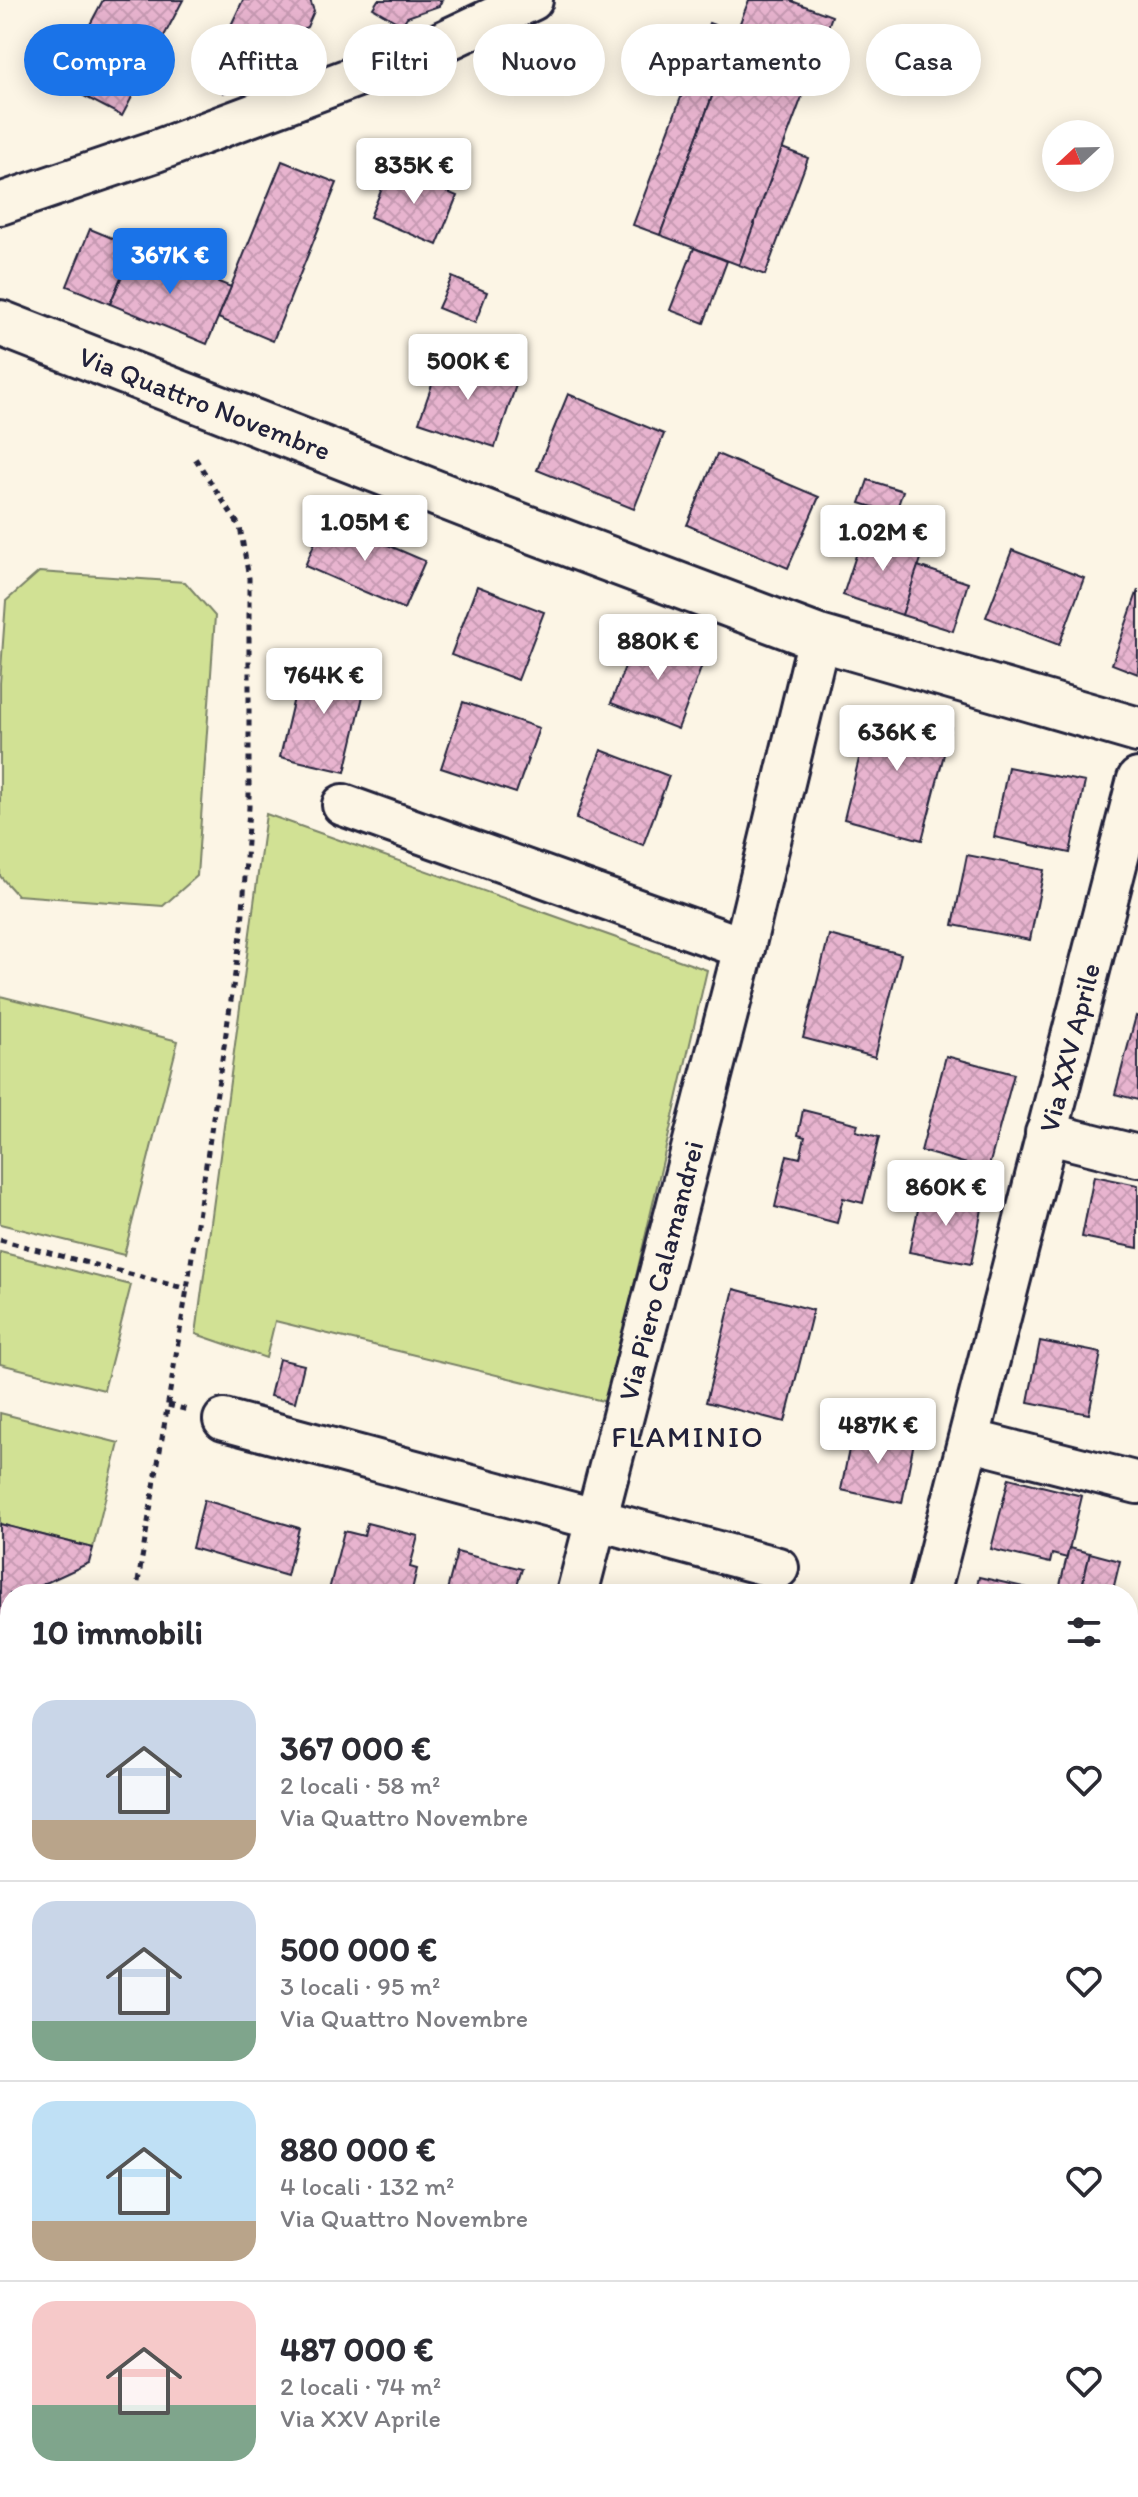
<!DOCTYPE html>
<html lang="it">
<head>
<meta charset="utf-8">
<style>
	body { margin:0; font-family:Itim,sans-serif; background:#f2f2f3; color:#2b2b33; height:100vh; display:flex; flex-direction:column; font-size:30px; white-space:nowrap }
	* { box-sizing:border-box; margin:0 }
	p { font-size:26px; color:#7c7c81 }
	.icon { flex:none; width:44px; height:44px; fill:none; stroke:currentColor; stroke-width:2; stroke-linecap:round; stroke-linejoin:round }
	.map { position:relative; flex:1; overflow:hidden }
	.details { position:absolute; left:0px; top:1584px; width:1138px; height:914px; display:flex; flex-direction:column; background:#fff; border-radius:32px 32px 0 0; box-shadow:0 4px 20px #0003 }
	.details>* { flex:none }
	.hud { position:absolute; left:24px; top:24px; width:1090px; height:72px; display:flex; gap:16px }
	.needle { width:52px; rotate:248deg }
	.controls { position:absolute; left:1042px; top:120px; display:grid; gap:16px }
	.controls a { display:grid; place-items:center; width:72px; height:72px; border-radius:50%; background:#fff; box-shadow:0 4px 20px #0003; font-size:40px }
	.price { position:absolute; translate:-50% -68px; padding:0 18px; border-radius:8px; background:#fff; color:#222; font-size:26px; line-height:52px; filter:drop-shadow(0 2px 4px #0008) }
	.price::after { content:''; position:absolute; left:50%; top:48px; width:24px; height:18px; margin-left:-12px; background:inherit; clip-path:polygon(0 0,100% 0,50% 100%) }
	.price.current { background:#1a73e8; color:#fff }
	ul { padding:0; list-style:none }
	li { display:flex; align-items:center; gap:24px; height:200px; padding:0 32px }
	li+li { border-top:2px solid #e1e1e2 }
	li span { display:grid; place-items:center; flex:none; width:224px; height:160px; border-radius:24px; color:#555 }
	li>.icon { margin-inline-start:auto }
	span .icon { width:96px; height:96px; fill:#fffc; stroke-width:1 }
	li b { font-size:34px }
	h2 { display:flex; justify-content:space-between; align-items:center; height:96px; padding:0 32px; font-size:34px }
	.tag { padding:0 28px; border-radius:36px; background:#fff; box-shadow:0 4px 20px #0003; font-size:28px; line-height:72px }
	.tag.current { background:#1a73e8; color:#fff }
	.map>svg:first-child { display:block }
	.park { fill:#d1e194; stroke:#7a8268; stroke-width:2 }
	.building { fill:url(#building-cross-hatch); stroke:#22223b; stroke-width:2 }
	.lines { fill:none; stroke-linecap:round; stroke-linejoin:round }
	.minor-casing { stroke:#22223b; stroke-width:46 }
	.tertiary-casing { stroke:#22223b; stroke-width:50 }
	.secondary-casing { stroke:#22223b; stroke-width:50 }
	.path { stroke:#22223b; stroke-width:5; stroke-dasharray:6 6; stroke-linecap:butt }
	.minor { stroke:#fcf5e5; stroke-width:40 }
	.tertiary { stroke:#fcf5e5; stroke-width:44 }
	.secondary { stroke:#fcf5e5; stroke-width:44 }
	.labels { text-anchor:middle; stroke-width:7; stroke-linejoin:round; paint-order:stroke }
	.street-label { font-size:28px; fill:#22223b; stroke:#fcf5e5 }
	.neighbourhood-label { font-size:30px; letter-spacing:2px; fill:#22223b; stroke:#fcf5e5 }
</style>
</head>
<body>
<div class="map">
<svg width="1138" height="2497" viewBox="0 0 1138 2497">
	<defs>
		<pattern id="building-cross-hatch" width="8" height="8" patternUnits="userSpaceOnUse" patternTransform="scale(2)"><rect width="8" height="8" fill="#e8b4cf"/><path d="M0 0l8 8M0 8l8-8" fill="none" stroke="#c79ab3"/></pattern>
	</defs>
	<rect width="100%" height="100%" fill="#fcf5e5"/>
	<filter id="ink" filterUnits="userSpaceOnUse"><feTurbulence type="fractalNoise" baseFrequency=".0125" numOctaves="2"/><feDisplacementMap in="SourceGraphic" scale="16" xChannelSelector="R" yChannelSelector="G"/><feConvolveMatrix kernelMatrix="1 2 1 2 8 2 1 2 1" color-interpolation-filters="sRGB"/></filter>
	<g filter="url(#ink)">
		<g class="park">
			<polygon points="39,572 185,582 215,616 197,876 163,906 17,895 0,876 0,683 6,601"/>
			<polygon points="266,814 707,970 607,1402 275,1321 266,1358 196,1334"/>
			<polygon points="0,996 178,1041 124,1255 0,1224"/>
			<polygon points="0,1252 131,1285 104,1390 0,1364"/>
			<polygon points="0,1413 119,1443 93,1548 0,1524"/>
		</g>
		<g class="building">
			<polygon points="103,0 183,0 122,116 59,83"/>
			<polygon points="243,0 310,0 314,11 307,27 290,34 296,49 288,67 223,93 212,65"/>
			<polygon points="378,0 442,0 439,6 407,17 402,25 373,8"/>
			<polygon points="749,0 789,0 832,16 815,62 736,33"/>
			<polygon points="709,23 736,33 660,235 633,225"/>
			<polygon points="736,33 815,62 739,265 660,235"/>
			<polygon points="782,148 808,158 765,275 739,265"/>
			<polygon points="282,161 337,183 273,341 218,318"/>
			<polygon points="391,167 457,196 437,245 370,217"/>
			<polygon points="90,229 134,247 110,304 67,286"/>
			<polygon points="134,247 231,287 207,344 110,304"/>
			<polygon points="694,248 727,261 704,323 670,310"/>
			<polygon points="452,277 487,292 475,323 438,308"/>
			<polygon points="442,356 517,382 495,447 419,422"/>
			<polygon points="568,394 664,434 634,509 537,470"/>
			<polygon points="717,454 819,497 788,568 687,525"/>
			<polygon points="868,480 903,491 895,514 860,503"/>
			<polygon points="325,518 425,561 404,609 305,566"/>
			<polygon points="864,531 924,550 902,615 843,595"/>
			<polygon points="1012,550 1084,578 1059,645 986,617"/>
			<polygon points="918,566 968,583 953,631 902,615"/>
			<polygon points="477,586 544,612 518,680 451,655"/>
			<polygon points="1138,590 1138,674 1112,664"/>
			<polygon points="637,635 704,660 678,729 611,703"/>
			<polygon points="303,660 368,675 345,772 280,757"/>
			<polygon points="463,702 539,728 516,793 441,768"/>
			<polygon points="872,707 951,727 922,840 844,819"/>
			<polygon points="601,750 669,776 643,845 576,819"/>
			<polygon points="1008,767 1085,782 1070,853 994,837"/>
			<polygon points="967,855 1044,870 1030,940 953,925"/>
			<polygon points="829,935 901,954 875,1057 803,1038"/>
			<polygon points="1136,1016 1138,1017 1138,1100 1115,1094"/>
			<polygon points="946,1056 1014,1074 988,1170 921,1151"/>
			<polygon points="803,1110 858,1124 856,1131 879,1137 863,1203 843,1198 837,1223 775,1207 787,1155 800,1158 805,1137 798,1135"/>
			<polygon points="1094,1176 1138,1185 1138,1248 1082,1237"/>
			<polygon points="922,1191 983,1204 971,1264 909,1252"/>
			<polygon points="734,1289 813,1310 785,1422 706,1402"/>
			<polygon points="1040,1341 1101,1353 1089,1414 1028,1402"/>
			<polygon points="279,1359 304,1365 295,1402 270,1396"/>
			<polygon points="853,1429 914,1442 902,1503 841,1490"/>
			<polygon points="1009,1478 1082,1496 1067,1558 1052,1554 1050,1563 991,1549"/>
			<polygon points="204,1500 299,1528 287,1576 192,1548"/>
			<polygon points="367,1523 418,1536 410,1567 417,1569 411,1594 328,1594 344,1531 364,1536"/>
			<polygon points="0,1524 93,1548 89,1563 22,1594 10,1594 10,1641 0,1653"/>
			<polygon points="1069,1548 1090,1553 1081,1591 1060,1585"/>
			<polygon points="457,1552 522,1569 514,1594 446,1594"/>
			<polygon points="1090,1553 1120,1561 1112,1594 1081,1591"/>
			<polygon points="979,1577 1050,1593 1050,1594 975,1594"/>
			<polygon points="1138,1663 1138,1756 1128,1754 1128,1703"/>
			<polygon points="1128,1949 1138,1952 1138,2035 1128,2032"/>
			<polygon points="1128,2219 1138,2222 1138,2246 1133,2266 1128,2265"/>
			<polygon points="1128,2433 1138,2436 1138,2497 1078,2497 1080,2488 1128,2488"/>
			<polygon points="475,2488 524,2488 522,2497 510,2497"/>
			<polygon points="587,2488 655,2488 653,2497 584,2497"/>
		</g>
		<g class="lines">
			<defs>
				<g id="minor">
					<polyline points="0,204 156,151 419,53 532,0"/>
					<polyline points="343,805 744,948"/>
					<polyline points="1046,1133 1138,1156"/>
					<polyline points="224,1420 778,1568"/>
					<polyline points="969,1440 1138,1483"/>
					<path id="s1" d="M577,1594L744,948L819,638"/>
					<path id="s2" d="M929,1594L1138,779"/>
					<polyline points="1128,1811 1138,1814"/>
					<polyline points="1128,2087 1138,2089"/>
					<polyline points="1128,2384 1138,2386"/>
					<polyline points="696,2497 698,2488"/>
				</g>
				<g id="tertiary">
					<path id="s3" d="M0,323L497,517L819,638L1138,730"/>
				</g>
				<g id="secondary">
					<polyline points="0,2442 10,2446"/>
					<polyline points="128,2488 153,2497"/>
				</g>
			</defs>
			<use href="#minor" class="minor-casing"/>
			<use href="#tertiary" class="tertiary-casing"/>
			<use href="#secondary" class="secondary-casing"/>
			<g class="path">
				<polyline points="0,1240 187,1289"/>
				<polyline points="168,1405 188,1410"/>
				<polyline points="136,1594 187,1289 242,928 249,807 249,578 240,527 193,455"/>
				<polyline points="0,1761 10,1814"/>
				<polyline points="7,1920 10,1929"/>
				<polyline points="0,1922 10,1918"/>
				<polyline points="0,2037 10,2025"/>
				<polyline points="0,2135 10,2165"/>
				<polyline points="0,2254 10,2224"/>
			</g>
			<use href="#minor" class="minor"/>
			<use href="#tertiary" class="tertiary"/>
			<use href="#secondary" class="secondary"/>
		</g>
	</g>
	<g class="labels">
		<g class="street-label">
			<text dy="10" stroke="none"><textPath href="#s3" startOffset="220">Via Quattro Novembre</textPath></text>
			<text dy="10" stroke="none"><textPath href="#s2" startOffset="564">Via XXV Aprile</textPath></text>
			<text dy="10" stroke="none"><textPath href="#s1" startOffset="334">Via Piero Calamandrei</textPath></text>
		</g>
		<g class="neighbourhood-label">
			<text x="688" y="1447">FLAMINIO</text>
		</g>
	</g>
</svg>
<div class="controls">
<a><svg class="needle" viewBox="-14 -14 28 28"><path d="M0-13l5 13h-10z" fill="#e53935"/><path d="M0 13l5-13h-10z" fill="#7c7c81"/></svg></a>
</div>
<b class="price" style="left:414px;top:206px">835K €</b>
<b class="price current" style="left:170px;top:296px">367K €</b>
<b class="price" style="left:468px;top:402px">500K €</b>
<b class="price" style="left:365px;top:563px">1.05M €</b>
<b class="price" style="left:883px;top:573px">1.02M €</b>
<b class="price" style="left:658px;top:682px">880K €</b>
<b class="price" style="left:324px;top:716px">764K €</b>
<b class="price" style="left:897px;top:773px">636K €</b>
<b class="price" style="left:946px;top:1228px">860K €</b>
<b class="price" style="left:878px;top:1466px">487K €</b>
<div class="hud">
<a class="tag current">Compra</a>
<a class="tag">Affitta</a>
<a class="tag">Filtri</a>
<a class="tag">Nuovo</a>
<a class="tag">Appartamento</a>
<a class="tag">Casa</a>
</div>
<section class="details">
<h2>10 immobili<svg class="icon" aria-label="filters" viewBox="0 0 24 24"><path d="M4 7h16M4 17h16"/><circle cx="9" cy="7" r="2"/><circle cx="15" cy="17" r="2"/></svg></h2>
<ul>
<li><span style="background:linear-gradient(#c9d6e8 75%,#b9a48a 0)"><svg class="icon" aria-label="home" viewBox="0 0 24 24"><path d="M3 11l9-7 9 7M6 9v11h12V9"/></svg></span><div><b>367 000 €</b><p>2 locali · 58 m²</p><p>Via Quattro Novembre</p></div><svg class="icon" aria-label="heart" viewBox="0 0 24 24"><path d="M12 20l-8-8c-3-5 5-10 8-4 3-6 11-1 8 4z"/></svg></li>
<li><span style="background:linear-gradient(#c9d6e8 75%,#7fa58c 0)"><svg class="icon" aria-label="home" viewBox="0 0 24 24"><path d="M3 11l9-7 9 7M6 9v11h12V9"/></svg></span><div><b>500 000 €</b><p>3 locali · 95 m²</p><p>Via Quattro Novembre</p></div><svg class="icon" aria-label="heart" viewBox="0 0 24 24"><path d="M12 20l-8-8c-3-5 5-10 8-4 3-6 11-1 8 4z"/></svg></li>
<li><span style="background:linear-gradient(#bfe0f5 75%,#b9a48a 0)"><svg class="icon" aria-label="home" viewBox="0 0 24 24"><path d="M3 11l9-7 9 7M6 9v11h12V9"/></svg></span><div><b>880 000 €</b><p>4 locali · 132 m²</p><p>Via Quattro Novembre</p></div><svg class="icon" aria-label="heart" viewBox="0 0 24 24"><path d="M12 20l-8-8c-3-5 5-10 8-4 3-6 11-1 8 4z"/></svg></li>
<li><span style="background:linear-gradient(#f6c9c9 65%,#7fa58c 0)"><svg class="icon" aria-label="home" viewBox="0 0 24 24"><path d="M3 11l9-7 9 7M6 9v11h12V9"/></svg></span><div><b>487 000 €</b><p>2 locali · 74 m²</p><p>Via XXV Aprile</p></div><svg class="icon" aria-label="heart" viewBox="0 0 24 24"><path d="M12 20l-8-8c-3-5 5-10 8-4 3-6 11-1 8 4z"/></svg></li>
</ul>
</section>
</div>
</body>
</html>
